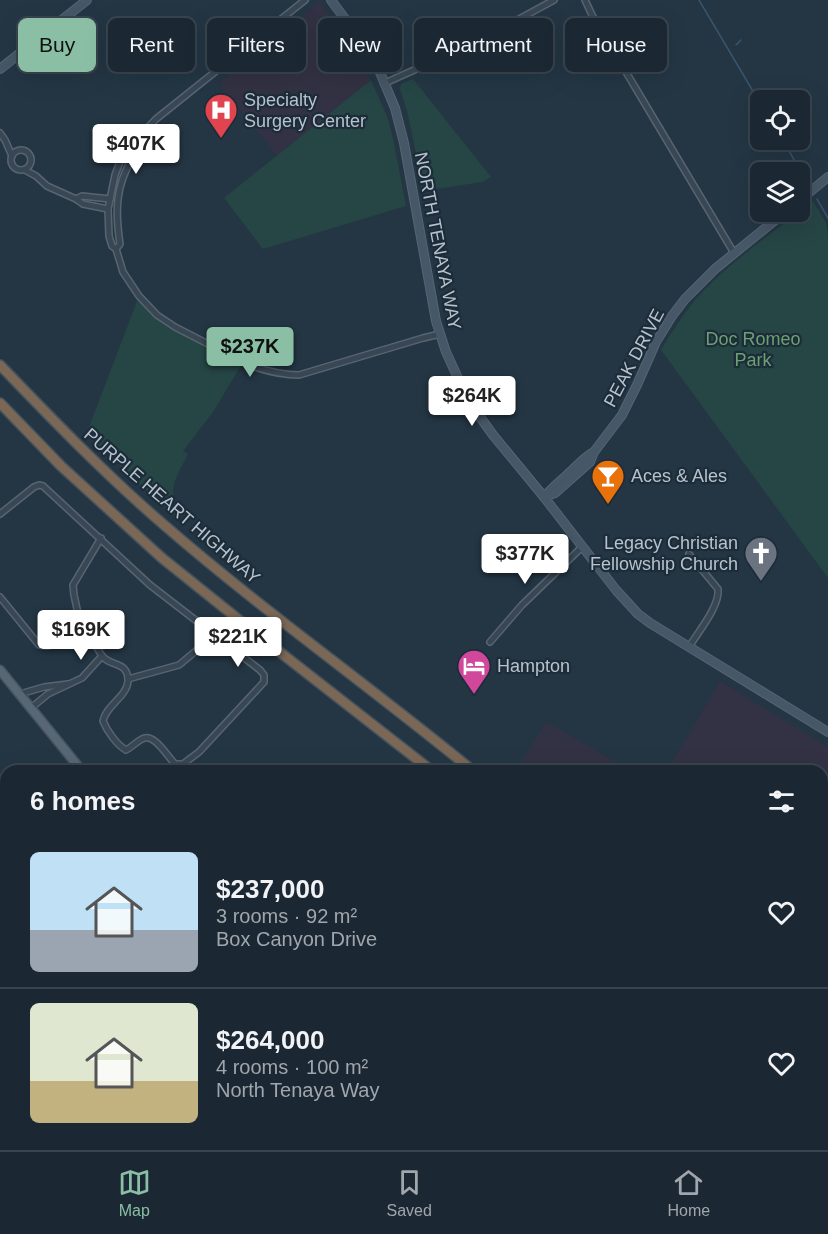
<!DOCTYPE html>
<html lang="en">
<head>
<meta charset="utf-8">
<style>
	body { margin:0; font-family:Helvetica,sans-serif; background:#28343f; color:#f1f3f6; height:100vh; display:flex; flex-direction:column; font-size:22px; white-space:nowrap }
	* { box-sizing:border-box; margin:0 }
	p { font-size:20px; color:#a0a6ac }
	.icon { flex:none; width:33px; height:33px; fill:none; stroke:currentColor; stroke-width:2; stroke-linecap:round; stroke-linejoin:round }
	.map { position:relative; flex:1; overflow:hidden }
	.panel { position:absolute; left:0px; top:765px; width:828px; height:386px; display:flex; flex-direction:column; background:#1b2833; border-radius:18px 18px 0 0; box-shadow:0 6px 24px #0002,0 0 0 2px #39444e }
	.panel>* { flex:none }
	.hud { position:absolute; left:18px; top:18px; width:792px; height:54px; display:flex; gap:12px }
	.buttons { position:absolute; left:750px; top:90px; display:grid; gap:12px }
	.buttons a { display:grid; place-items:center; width:60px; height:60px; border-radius:9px; background:#1b2833; box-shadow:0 6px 24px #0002,0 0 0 2px #39444e; font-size:30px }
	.price { position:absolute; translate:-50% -51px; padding:0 14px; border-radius:6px; background:#fff; color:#222; font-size:20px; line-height:39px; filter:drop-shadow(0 2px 3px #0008) }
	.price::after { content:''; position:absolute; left:50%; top:36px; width:18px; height:14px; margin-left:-9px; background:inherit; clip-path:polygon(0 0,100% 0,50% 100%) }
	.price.active { background:#8abfa5; color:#111 }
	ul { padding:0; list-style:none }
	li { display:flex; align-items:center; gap:18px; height:150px; padding:0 30px }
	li+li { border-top:2px solid #39444e }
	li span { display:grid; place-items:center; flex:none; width:168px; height:120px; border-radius:9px; color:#555 }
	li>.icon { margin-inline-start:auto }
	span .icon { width:72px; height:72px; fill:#fffc; stroke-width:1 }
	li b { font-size:26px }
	h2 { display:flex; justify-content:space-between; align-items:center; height:72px; padding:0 30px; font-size:26px }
	.tag { padding:0 21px; border-radius:9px; background:#1b2833; box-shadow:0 6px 24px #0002,0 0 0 2px #39444e; font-size:21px; line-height:54px }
	.tag.active { background:#8abfa5; color:#111 }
	.dock { display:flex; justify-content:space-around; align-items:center; height:84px; border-top:2px solid #39444e; background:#1b2833; font-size:16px; color:#a0a6ac }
	.dock a { display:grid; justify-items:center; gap:3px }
	.dock .active { color:#8abfa5 }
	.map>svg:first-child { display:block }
	.medical { fill:#323244 }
	.green { fill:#264545 }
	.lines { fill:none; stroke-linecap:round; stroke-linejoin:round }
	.stream { stroke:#37556d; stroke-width:1.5 }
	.street-casing { stroke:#576571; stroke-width:8 }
	.secondary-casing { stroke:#576571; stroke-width:10 }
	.primary-casing { stroke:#465360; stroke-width:11 }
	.highway-casing { stroke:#43525e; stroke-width:12 }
	.street { stroke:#394754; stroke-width:5 }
	.secondary { stroke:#465767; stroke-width:8 }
	.primary { stroke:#576774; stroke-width:8 }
	.highway { stroke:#7a6755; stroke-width:9 }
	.primary-bridge-casing { stroke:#465360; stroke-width:11; stroke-linecap:butt }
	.primary-bridge { stroke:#576774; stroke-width:8 }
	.labels { text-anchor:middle; stroke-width:4.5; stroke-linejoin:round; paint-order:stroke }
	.poi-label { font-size:18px; fill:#b6c2cd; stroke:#1d2c39; text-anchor:start }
	.street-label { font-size:18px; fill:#b6c2cd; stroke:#1d2c39 }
	.park-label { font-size:18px; fill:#6ba071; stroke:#1d2c39 }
</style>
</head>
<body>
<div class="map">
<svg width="828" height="1150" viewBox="0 0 828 1150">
	<rect width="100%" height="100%" fill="#243644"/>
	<g class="medical">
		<polygon points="320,2 353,47 371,80 277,156 219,83"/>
		<polygon points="720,681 828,747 828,996 822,992 822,771 667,771"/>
		<polygon points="547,722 631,771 515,771"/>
	</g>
	<g class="green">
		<polygon points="413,79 491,177 482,182 424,191 407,111 400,89 401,84"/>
		<polygon points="371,80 388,119 394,143 406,206 263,249 224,198"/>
		<path d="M813,201L826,223L828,236V578L661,350C671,333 682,316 695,300C729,262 773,233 813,201Z"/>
		<path d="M139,296L157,315L243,362L213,412L183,451L188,454C173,483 169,486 178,519L86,435Z"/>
	</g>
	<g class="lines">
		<g class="stream">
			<polyline points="699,0 760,103"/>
			<polyline points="736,45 741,40"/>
			<polyline points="783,140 806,181"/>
			<polyline points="817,199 828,218"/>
		</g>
		<defs>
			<g id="street">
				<path d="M305,0L156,119L136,140L129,146L121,159L115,175L108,209L109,236L112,246L116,249L123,272L139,296L157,315L175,327L249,365C266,371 282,375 299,375L423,338L440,334"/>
				<polyline points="585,0 592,15 734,253"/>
				<polyline points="385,83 475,43 554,0"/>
				<polyline points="0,133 5,140 12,156"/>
				<circle cx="21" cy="160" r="10"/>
				<polyline points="25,170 36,176 47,186 76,199 83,204 108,209"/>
				<polyline points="76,199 82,196 110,199"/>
				<path d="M116,249L120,244C117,223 115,202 122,181C126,168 135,155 136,140"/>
				<path d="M0,514L34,487L39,485L43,486L150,585L260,670L264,675V682L199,752L183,764H175C167,756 154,732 142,739C136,742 132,747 126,750C117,745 107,731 103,721C106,705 127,697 128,681C128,661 112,667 103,657C96,649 93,634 82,632C71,629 56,641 48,646L39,645L0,597"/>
				<polyline points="82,632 74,595 73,585 101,538"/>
				<polyline points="490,642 522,605 582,547"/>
				<path d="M689,647C698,632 720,606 718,589L689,554"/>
				<polyline points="128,679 179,665 215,635"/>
				<polyline points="20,694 44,687 68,684"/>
				<polyline points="31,708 48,694 82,678 102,656"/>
				<polyline points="205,771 206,771"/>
				<polyline points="0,963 6,958"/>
				<polyline points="0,1025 6,1039"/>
				<polyline points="76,1144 80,1150"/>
				<polyline points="330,1144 335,1150"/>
				<polyline points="20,1150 27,1144"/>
				<polyline points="111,1150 119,1144"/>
				<polyline points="208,1150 216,1144"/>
			</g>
			<g id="secondary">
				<polyline points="331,0 365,46 379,70 395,108 404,143 436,321 446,352 463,389 475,410 493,435 544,497 616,590 638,614 650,623 828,732"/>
				<polyline points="0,69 87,0"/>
				<polyline points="800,200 828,177"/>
				<path d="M545,496C552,488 559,482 567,475C576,467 583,458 594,452"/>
				<polyline points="544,497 555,493 590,462 594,452 622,415 637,385 656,342 672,316 685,299 715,269 785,212"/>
				<polyline points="0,925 6,920"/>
			</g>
			<g id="primary">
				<polyline points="0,670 82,771"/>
				<polyline points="386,1144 390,1150"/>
			</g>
			<g id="highway">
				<path d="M0,365C53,420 106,475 163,524C263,611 371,687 473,771"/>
				<polyline points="0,403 61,466 162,558 258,635 432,771"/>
				<polyline points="822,1011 828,1014"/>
				<polyline points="822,1120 828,1127"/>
				<polyline points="696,1144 698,1150"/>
			</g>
		</defs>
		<use href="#street" class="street-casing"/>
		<use href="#secondary" class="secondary-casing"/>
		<use href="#primary" class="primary-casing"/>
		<use href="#highway" class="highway-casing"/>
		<use href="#street" class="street"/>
		<use href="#secondary" class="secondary"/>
		<use href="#primary" class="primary"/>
		<use href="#highway" class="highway"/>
		<defs>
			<g id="primary-bridge">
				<polyline points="822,1136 828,1131"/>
				<polyline points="804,1150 811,1144"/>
			</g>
		</defs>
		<use href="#primary-bridge" class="primary-bridge-casing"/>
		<use href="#primary-bridge" class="primary-bridge"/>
	</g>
	<defs>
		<symbol id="hospital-pin" viewBox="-11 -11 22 30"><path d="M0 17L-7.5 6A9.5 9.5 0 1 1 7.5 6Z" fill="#e0444e" stroke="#1d2c39"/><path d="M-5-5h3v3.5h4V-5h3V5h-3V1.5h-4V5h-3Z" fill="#fff"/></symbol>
		<symbol id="bar-pin" viewBox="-11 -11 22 30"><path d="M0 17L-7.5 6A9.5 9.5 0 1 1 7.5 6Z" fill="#e8710a" stroke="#1d2c39"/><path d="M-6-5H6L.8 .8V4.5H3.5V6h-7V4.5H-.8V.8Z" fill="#fff"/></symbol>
		<symbol id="church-pin" viewBox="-11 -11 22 30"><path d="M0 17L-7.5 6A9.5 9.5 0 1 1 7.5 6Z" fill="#6b7280" stroke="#1d2c39"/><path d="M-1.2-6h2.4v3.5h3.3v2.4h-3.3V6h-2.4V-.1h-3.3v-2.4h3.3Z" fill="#fff"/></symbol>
		<symbol id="hotel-pin" viewBox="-11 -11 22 30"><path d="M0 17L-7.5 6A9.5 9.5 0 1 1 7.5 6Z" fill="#d1479c" stroke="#1d2c39"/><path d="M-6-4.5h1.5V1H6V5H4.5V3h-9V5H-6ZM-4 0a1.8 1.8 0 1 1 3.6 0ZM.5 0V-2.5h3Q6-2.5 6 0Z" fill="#fff"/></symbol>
	</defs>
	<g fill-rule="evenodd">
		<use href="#hospital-pin" x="202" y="91" width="38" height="52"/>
		<use href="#bar-pin" x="589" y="457" width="38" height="52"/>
		<use href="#church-pin" x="742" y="534" width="38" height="52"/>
		<use href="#hotel-pin" x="455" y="647" width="38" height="52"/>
	</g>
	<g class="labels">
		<g class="poi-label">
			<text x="244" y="106">Specialty<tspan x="244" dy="21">Surgery Center</tspan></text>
			<text x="631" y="482">Aces &amp; Ales</text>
			<text x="738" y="549" text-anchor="end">Legacy Christian<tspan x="738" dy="21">Fellowship Church</tspan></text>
			<text x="497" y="672">Hampton</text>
		</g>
		<g class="street-label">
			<text transform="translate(438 241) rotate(79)" y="6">NORTH TENAYA WAY</text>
			<text transform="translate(634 358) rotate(-62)" y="6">PEAK DRIVE</text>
			<text transform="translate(172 506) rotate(41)" y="6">PURPLE HEART HIGHWAY</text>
		</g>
		<g class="park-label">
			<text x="753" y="345">Doc Romeo<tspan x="753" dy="21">Park</tspan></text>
		</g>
	</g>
</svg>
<div class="buttons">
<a><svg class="icon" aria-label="locate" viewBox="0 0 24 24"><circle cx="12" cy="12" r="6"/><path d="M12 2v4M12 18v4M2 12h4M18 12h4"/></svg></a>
<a><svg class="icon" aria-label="layers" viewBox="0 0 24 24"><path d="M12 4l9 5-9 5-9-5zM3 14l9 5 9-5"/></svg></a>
</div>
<b class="price" style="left:136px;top:175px">$407K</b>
<b class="price active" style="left:250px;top:378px">$237K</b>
<b class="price" style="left:472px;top:427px">$264K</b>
<b class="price" style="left:525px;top:585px">$377K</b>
<b class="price" style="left:81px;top:661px">$169K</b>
<b class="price" style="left:238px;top:668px">$221K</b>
<div class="hud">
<a class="tag active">Buy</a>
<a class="tag">Rent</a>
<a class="tag">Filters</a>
<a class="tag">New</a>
<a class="tag">Apartment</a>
<a class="tag">House</a>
</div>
<section class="panel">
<h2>6 homes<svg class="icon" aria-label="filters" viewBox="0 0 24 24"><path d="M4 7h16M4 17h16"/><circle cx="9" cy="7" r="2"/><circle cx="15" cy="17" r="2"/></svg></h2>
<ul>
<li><span style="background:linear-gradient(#bfe0f5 65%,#9aa5b1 0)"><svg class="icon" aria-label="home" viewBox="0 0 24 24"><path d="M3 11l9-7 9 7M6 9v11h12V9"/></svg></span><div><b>$237,000</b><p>3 rooms · 92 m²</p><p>Box Canyon Drive</p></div><svg class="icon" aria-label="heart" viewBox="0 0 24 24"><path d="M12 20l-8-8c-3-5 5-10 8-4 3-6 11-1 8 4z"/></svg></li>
<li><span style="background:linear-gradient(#dfe7d0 65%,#c2b280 0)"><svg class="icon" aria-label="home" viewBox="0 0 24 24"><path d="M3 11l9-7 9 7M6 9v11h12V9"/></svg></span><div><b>$264,000</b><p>4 rooms · 100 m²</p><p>North Tenaya Way</p></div><svg class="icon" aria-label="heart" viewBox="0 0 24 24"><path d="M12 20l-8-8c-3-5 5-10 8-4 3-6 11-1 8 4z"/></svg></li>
</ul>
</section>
</div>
<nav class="dock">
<a class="active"><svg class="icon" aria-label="map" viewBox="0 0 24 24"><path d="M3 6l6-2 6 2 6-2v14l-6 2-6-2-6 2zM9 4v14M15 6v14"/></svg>Map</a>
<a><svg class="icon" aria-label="saved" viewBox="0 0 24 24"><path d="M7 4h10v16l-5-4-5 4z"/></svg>Saved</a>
<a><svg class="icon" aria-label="home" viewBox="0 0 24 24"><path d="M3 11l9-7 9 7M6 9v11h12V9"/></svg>Home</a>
</nav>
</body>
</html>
